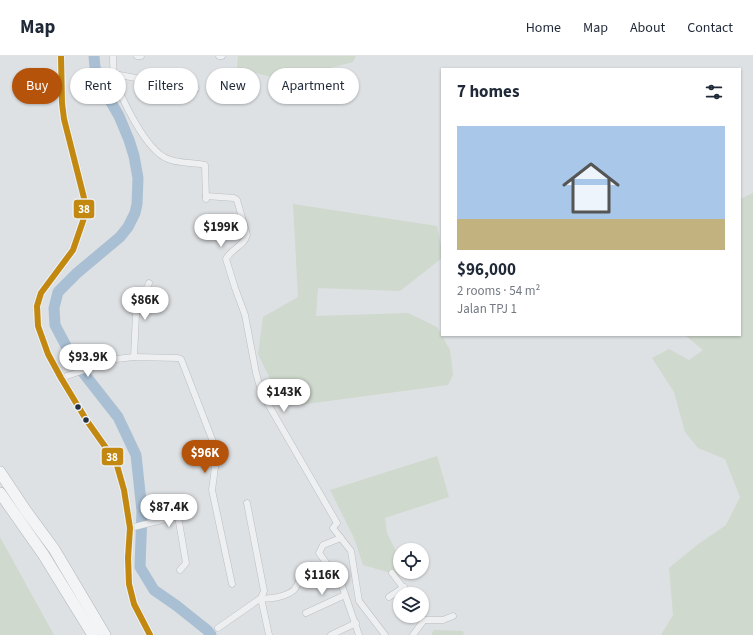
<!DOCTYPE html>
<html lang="en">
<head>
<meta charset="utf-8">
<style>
	body { margin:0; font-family:"Source Sans 3",sans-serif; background:#f6f6f7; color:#1f2937; height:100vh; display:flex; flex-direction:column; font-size:15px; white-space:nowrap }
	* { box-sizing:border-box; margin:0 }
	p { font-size:13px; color:#747a83 }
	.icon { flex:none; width:22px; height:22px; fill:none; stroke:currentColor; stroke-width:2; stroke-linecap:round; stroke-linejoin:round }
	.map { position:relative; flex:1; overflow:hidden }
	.drawer { position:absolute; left:441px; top:12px; width:300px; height:268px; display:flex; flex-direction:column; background:#fff; border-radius:0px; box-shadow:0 1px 3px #0004 }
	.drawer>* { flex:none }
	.hud { position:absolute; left:12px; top:12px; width:369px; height:36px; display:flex; gap:8px }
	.controls { position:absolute; left:393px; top:487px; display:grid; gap:8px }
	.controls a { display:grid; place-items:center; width:36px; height:36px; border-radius:50%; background:#fff; box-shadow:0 1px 3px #0004; font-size:20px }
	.price { position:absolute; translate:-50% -34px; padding:0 9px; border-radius:14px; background:#fff; color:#222; font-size:13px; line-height:26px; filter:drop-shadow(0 1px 2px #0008) }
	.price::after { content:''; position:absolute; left:50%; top:24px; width:12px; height:9px; margin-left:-6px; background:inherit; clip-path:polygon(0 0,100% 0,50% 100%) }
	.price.on { background:#b45309; color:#fff }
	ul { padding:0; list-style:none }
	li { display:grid; align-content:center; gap:8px; height:212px; padding:0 16px }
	li span { display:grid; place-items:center; height:124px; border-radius:0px; color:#555 }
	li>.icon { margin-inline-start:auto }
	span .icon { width:72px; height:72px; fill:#fffc; stroke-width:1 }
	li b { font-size:17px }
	h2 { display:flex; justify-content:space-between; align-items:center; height:48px; padding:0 16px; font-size:17px }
	.chip { padding:0 14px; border-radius:18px; background:#fff; box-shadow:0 1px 3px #0004; font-size:14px; line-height:36px }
	.chip.on { background:#b45309; color:#fff }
	header { display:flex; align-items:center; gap:24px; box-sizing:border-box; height:56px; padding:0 20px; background:#fff; border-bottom:1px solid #e0e1e3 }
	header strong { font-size:19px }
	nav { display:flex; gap:22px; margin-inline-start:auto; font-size:14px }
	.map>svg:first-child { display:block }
	.green { fill:#cfd9cd }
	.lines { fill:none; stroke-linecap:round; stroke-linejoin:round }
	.river { stroke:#a9bfd3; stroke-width:11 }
	.street-casing { stroke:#bcbfc2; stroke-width:7 }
	.highway-casing { stroke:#b0b4b9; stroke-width:12 }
	.street { stroke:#edeff1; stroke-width:6 }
	.secondary { stroke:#bcc0c5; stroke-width:9 }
	.highway { stroke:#f2f4f5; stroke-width:11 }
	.bus-1-casing { stroke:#ebf0f5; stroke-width:9 }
	.bus-1 { stroke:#c28810; stroke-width:6 }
	.bus-dot { fill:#242f3f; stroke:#ebf0f5; stroke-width:1.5 }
	.line-badge { stroke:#ebf0f5; stroke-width:1.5 }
	.badge-label { font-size:11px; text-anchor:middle; font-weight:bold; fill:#fff }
</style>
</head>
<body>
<header>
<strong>Map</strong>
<nav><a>Home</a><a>Map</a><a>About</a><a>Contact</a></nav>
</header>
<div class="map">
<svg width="753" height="579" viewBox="0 0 753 579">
	<rect width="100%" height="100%" fill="#dee1e4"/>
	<g class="green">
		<polygon points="238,0 356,0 353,6 283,24 237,12"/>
		<polygon points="753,137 753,579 661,579 673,559 669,512 697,489 726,469 740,441 725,403 698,392 685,376 674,336 652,302 669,293 689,304 703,294 686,280 687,279 740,279 740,143"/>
		<polygon points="293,148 437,170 442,194 442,202 400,235 318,232 316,260 408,257 437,271 450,294 453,319 448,329 284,351 258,298 263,261 298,241"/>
		<polygon points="437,400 449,441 385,462 387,477 400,503 400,516 407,516 411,523 363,509 354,482 330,434"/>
		<polygon points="0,481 54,579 0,579"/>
		<polygon points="434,574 463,575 464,579 431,579"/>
	</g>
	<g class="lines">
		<polyline class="river" points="94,0 95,11 100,27 119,60 129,84 134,100 138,122 137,148 135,157 128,171 120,181 77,217 58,236 54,252 55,269 74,305 118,361 136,399 142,455 140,511 154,534 177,550 207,574 211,579"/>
		<defs>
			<g id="street">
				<path d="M113,0C113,6 113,13 114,19C120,41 146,95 168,103C180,108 193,106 205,109L206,143"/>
				<polyline points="137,0 141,0"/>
				<polyline points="219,0 222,0"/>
				<polyline points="114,18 196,33"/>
				<path d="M206,140L234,142L237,144L247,179C244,190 231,193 226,203L235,232L245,259L256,317L260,331L268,348L337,467L333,472L351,495L359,545L385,579"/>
				<polyline points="134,301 136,258 149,227"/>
				<polyline points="61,322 116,303 134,301 178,302 181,303 217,396 212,434 232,528"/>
				<polyline points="247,447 264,535 261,542 269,579"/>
				<polyline points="130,472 178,460 186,507 180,514"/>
				<polyline points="341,482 323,489 319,497 341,527 359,579"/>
				<polyline points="392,517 408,538"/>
				<polyline points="389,541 404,531"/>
				<polyline points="306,557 345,539"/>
				<path d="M218,572L261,542C270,544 287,540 294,534C296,532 297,528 299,526L329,511"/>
				<polyline points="331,579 356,567"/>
				<polyline points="413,579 424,564 443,564 453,560"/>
			</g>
			<g id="highway">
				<polyline points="0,416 26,455 54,493 105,579"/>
				<polyline points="0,437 43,498 93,579"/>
			</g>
		</defs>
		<use href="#street" class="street-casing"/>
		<use href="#highway" class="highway-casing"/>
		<use href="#street" class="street"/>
		<polyline class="secondary" points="61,0 62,47 64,63 84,142 84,162 73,194 41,237 37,250 38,270 48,298 61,322 87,365 116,406 124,434 130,472 128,502 129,528 134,548 150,579"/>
		<use href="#highway" class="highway"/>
		<defs>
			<polyline id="bus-1" points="61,0 62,47 64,63 84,142 84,162 73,194 41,237 37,250 38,270 48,298 61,322 87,365 116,406 124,434 130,472 128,502 129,528 134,548 150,579"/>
		</defs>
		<use href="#bus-1" class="bus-1-casing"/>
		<use href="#bus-1" class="bus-1"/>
	</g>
	<g class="bus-dot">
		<circle cx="78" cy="351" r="3.5"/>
		<circle cx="86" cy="364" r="3.5"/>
	</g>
	<g class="line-badge">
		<rect x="73" y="143" width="22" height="20" rx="4" fill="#c28810"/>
		<rect x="101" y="391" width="23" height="19" rx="4" fill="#c28810"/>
	</g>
	<g class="badge-label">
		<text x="84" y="157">38</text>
		<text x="112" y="405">38</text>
	</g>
</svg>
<div class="controls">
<a><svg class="icon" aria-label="locate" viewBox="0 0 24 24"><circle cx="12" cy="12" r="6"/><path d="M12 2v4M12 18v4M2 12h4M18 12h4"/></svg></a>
<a><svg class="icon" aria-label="layers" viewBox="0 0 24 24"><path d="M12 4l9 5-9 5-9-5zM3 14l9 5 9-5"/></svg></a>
</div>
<b class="price" style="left:221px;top:192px">$199K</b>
<b class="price" style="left:145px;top:265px">$86K</b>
<b class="price" style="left:88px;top:322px">$93.9K</b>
<b class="price" style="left:284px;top:357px">$143K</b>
<b class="price on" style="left:205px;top:418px">$96K</b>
<b class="price" style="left:169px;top:472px">$87.4K</b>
<b class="price" style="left:322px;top:540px">$116K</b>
<div class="hud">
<a class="chip on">Buy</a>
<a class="chip">Rent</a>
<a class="chip">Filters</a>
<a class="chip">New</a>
<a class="chip">Apartment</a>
</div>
<section class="drawer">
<h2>7 homes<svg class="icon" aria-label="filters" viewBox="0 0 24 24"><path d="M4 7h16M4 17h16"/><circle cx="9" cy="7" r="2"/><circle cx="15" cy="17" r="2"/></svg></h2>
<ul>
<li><span style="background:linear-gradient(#a9c7e8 75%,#c2b280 0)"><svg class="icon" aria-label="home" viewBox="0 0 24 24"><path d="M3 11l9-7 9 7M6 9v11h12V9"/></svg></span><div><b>$96,000</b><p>2 rooms · 54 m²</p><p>Jalan TPJ 1</p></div></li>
</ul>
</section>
</div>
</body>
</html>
